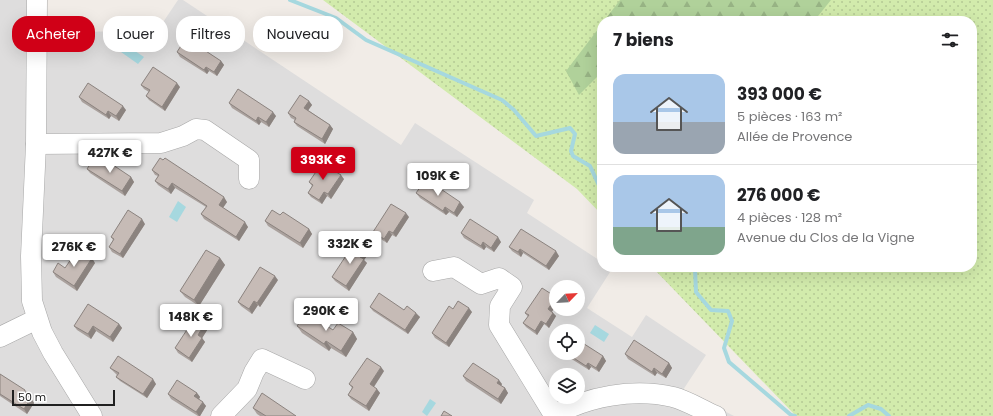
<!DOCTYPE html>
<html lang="fr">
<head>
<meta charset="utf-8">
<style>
	body { margin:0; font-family:Poppins,sans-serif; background:#f2f2f2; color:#202124; height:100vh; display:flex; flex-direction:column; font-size:15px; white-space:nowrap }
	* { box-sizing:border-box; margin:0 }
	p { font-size:13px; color:#757577 }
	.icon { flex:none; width:22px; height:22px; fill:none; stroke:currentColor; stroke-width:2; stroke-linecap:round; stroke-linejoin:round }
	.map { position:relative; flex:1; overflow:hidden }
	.drawer { position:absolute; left:597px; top:16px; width:380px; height:256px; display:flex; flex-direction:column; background:#fff; border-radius:16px; box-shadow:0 4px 16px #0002 }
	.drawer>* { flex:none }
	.hud { position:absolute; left:12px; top:16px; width:380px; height:36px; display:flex; gap:8px }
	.needle { width:26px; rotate:65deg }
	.tools { position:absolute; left:549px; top:280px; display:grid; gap:8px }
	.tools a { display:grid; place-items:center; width:36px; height:36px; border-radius:50%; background:#fff; box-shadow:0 4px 16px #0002; font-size:20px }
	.scale { position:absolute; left:12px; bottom:10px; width:103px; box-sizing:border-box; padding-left:4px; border:2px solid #202020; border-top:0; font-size:11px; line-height:14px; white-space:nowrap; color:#202020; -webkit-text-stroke:3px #fff; paint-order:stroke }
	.price { position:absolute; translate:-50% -34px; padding:0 9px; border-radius:4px; background:#fff; color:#222; font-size:13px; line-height:26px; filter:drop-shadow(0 1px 2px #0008) }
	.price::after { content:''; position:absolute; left:50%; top:24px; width:12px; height:9px; margin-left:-6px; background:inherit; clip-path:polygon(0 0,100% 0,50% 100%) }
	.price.on { background:#d00017; color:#fff }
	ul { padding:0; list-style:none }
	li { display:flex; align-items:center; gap:12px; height:100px; padding:0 16px }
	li+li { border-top:1px solid #e0e0e0 }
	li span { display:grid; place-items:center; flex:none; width:112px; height:80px; border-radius:12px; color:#555 }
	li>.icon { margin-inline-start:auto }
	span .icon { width:48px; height:48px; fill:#fffc; stroke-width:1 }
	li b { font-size:17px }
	h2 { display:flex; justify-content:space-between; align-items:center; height:48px; padding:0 16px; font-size:17px }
	.tag { padding:0 14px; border-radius:16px; background:#fff; box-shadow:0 4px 16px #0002; font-size:14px; line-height:36px }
	.tag.on { background:#d00017; color:#fff }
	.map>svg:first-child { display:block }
	.residential { fill:#dedddd; fill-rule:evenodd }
	.grass { fill:url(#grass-dots) }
	.forest { fill:url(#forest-firs) }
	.water { fill:#a6d8df }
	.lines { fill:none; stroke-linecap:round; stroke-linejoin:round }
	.stream { stroke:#a6d8df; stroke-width:4 }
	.minor-casing { stroke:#a7a7a7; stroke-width:21 }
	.minor { stroke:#fff; stroke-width:20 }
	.wall { fill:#aaa19d }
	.shaded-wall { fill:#8b837f }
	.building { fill:#c6bbb6; stroke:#8b837f }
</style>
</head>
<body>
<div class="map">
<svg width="993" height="416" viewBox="0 0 993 416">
	<defs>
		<pattern id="grass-dots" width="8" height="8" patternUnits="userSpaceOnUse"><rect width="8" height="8" fill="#d2ebac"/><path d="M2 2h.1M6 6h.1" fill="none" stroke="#b4c994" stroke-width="1.8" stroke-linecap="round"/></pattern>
		<pattern id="forest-firs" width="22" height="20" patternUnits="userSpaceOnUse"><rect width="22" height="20" fill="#b0d19a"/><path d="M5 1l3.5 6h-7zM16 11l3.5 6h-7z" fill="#97b384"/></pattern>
	</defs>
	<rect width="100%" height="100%" fill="#f1ece7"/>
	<path class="residential" d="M0,0H27L46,18L51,33L119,31L145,49L178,0H183L401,145L415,123L534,200L527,213L602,262V267H610L612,269L587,308L632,337L646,315L706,355L681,393L711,404L734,416H0ZM556,287H578V309H556ZM556,331H578V353H556ZM556,375H578V397H556Z"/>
	<polygon class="grass" points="323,0 993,0 993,416 796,416 652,267 972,267 972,21 602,21 602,215 577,189"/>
	<g class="forest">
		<polygon points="620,0 831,0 814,21 604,21"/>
		<polygon points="602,24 602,72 579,95 566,71"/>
	</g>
	<g class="water">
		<polygon points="126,45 144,57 138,64 121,52"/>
		<polygon points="411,163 428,174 423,181 407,170"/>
		<polygon points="178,201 186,207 177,222 169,217"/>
		<polygon points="595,325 609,334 604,342 590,333"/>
		<polygon points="430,399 436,403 427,416 422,412"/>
	</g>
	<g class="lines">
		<g class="stream">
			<polyline points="290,0 336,18 366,40 502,100 514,110 536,136 570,128 575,134 571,151 573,156 590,166 602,192"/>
			<polyline points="687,267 695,269 696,292 711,310 728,311 732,321 724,348 729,362 791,415 795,416"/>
			<polyline points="849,416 868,405 881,409 889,416"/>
		</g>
		<defs>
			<g id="minor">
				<polyline points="37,0 36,144 31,256 32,301 42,332 53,353 92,416"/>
				<polyline points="36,144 161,143 183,136 196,129 205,130 249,160 249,179"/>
				<polyline points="433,271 454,267 481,284 499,278 512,287 500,306 499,325 554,415"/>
				<polyline points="0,337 37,319"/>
				<polyline points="221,416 247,389 254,372 262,359 305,379"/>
				<path d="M553,416C588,396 634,388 673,397C688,401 702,410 716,416"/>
			</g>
		</defs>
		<use href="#minor" class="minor-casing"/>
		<use href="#minor" class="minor"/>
	</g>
	<g class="wall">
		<polygon points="177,52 221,61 224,65 217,76 209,71 207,74 180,57"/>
		<polygon points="141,85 180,87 165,111 149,100 146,96 149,92 144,89"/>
		<polygon points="79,97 126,110 119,121 111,116 109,119 82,102"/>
		<polygon points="309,101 312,105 308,110 330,125 333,129 325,144 297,126 294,122 295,120 291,118 288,113"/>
		<polygon points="229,103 276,116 269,127 261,122 259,125 232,108"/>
		<polygon points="102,163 131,177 134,182 125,196 90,173 87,169"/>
		<polygon points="152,170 227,202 223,208 248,227 239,241 204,219 201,214 206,207 175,188 171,194 158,185 155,181 158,176 155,175"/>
		<polygon points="344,179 331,199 327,196 322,204 311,197 308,193 312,186 309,182"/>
		<polygon points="416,193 464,207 457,217 449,212 446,215 420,198"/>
		<polygon points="280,215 309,229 312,234 303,248 268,226 265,221"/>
		<polygon points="409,217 396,237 392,235 387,243 376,236 373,232"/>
		<polygon points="145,224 123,258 112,252 109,247 113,240 111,237"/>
		<polygon points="461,233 501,242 494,252 486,247 484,250 464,238"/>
		<polygon points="509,247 559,256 549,270 523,253 521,257 512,251"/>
		<polygon points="369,253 364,260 367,263 349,291 335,281 332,277"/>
		<polygon points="220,258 225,265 199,306 185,297 180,291"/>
		<polygon points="95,263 77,291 56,277 53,272 65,268"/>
		<polygon points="278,280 260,307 258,305 252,314 241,306 238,302"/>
		<polygon points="556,298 556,305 552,312 556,316 549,328 544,324 537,335 526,327 523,323 528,317 525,313"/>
		<polygon points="370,307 404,310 420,317 408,334 373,311"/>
		<polygon points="453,309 472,312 449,347 435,338 432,333"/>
		<polygon points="206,322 209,327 202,338 205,342 192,362 178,353 175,348"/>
		<polygon points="119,324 122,328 113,342 96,331 91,339 77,330 74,326"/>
		<polygon points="297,326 353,332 357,339 346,357 331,348 329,351 302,333"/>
		<polygon points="562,353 578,353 603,356 606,361 599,372 591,367 589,370"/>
		<polygon points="625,354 669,363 672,368 666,378 657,373 655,376 628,359"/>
		<polygon points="110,368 156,384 147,398 120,381 116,377 117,375"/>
		<polygon points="384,371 374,387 380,393 369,411 351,399 348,395 352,388 349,384"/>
		<polygon points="0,374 28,394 27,396 34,403 27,414 0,396"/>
		<polygon points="463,376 502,384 501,386 505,388 508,393 501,404 466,381"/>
		<polygon points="197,393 200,397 199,399 206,406 200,416 198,416 171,399 168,394"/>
		<polygon points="253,408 296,416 260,416 257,414"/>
	</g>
	<g class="shaded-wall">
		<polygon points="221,61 224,65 217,76 214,72"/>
		<polygon points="206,67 209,71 207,74 204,70"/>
		<polygon points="177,83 180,87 165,111 162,107"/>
		<polygon points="309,101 312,105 307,112 304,108"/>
		<polygon points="123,106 126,110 119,121 116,116"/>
		<polygon points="108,111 111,116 109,119 106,115"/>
		<polygon points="273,112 276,116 269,127 266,122"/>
		<polygon points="258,117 261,122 259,125 256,121"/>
		<polygon points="330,125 333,129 325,144 322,139"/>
		<polygon points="341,175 344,179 331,199 328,194"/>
		<polygon points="131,177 134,182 125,196 122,191"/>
		<polygon points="172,183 175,188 171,194 168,189"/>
		<polygon points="324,192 327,196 322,204 319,200"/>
		<polygon points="224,197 227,202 222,209 219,205"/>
		<polygon points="460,202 464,207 457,217 454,213"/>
		<polygon points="445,207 449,212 446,215 443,211"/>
		<polygon points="406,213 409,217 396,237 393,233"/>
		<polygon points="142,219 145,224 123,258 120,254"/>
		<polygon points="245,222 248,227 239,241 236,237"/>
		<polygon points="309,229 312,234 303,248 300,243"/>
		<polygon points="389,231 392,235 387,243 384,239"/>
		<polygon points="498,237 501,242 494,252 491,248"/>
		<polygon points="483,242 486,247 484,250 481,246"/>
		<polygon points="366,249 369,253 364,260 367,263 349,291 346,286 360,257"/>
		<polygon points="520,249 523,253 521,257 518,252"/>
		<polygon points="556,251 559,256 549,270 546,266"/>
		<polygon points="92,258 95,263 77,291 74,286"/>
		<polygon points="220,258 225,265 199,306 194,300"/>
		<polygon points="275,276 278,280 260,307 257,303"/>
		<polygon points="556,297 556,305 551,313 548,309"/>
		<polygon points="254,301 258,305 252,314 249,309"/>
		<polygon points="469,308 472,312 449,347 446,343"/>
		<polygon points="416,313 420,317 408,334 405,330"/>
		<polygon points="553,313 556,316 549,328 546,324"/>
		<polygon points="541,321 544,324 537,335 535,331"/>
		<polygon points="206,322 209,327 201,340 198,335"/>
		<polygon points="119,324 122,328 113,342 110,337"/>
		<polygon points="93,326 96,331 91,339 88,334"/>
		<polygon points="353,332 357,339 346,357 341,351"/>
		<polygon points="202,338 205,342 192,362 189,358"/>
		<polygon points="326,341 331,348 329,351 324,344"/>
		<polygon points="603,356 606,361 599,372 596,368"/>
		<polygon points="588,363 591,367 589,370 586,366"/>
		<polygon points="669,363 672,368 666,378 662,374"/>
		<polygon points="381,367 384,371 373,388 370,384"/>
		<polygon points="654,368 657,373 655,376 652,372"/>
		<polygon points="153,379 156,384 147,398 143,394"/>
		<polygon points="499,380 502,384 500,387 497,383"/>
		<polygon points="505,388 508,393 501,404 498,399"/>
		<polygon points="377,389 380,393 369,411 366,406"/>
		<polygon points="25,390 28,394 26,398 23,393"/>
		<polygon points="197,393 200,397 198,401 194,396"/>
		<polygon points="31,398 34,403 27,414 24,409"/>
		<polygon points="203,402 206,406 200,416 199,416 196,412"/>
	</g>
	<g class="building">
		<polygon points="186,38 221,61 214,72 206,67 204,70 177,52"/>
		<polygon points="153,67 177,83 162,107 146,96 150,90 141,85"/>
		<polygon points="88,83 123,106 116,116 108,111 106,115 79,97"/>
		<polygon points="238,89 273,112 266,122 258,117 256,121 229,103"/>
		<polygon points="300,95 309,101 304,108 330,125 322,139 294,122 296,118 288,113"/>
		<polygon points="94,158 102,163 104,159 131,177 122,191 87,169"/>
		<polygon points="160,158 163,160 165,158 224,197 219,205 245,222 236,237 201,214 207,206 172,183 168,189 155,181 159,175 152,170"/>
		<polygon points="322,163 341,175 328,194 324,192 319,200 308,193 313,185 309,182"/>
		<polygon points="426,179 460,202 454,213 445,207 443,211 416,193"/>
		<polygon points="391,204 406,213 393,233 389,231 384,239 373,232"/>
		<polygon points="128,210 142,219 120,254 109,247 114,239 111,237"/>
		<polygon points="272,210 280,215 283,212 309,229 300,243 265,221"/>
		<polygon points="470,219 498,237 491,248 483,242 481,246 461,233"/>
		<polygon points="521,229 556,251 546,266 520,249 518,252 509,247"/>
		<polygon points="355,242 366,249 360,257 364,259 346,286 332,277"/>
		<polygon points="78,249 92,258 74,286 53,272 58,263 65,268"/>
		<polygon points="206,250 220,258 194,300 180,291"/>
		<polygon points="260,267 275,276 257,303 254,301 249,309 238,302"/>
		<polygon points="542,288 556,297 548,309 553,313 546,324 541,321 535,331 523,323 529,315 525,313"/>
		<polygon points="379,293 404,310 407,306 416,313 405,330 370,307"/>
		<polygon points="458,301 469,308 446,343 432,333 449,306 453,309"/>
		<polygon points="88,304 119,324 110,337 93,326 88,334 74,326"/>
		<polygon points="307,313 333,330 338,323 353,332 341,351 326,341 324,344 297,326"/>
		<polygon points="196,316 206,322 198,335 202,338 189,358 175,348"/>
		<polygon points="578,340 603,356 596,368 588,363 586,366 566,353 578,353"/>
		<polygon points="634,340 669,363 662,374 654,368 652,372 625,354"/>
		<polygon points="118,356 153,379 143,394 116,377 119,373 110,368"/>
		<polygon points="367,358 381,367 370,384 377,389 366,406 348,395 353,387 349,384"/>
		<polygon points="473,363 499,380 497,383 505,388 498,399 463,376"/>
		<polygon points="0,374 25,390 23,393 31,398 24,409 0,394"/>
		<polygon points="177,380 197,393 194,396 203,402 196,412 168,394"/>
		<polygon points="262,393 296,416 266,416 253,408"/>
		<polygon points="444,411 452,416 441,416"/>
	</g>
</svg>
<div class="tools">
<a><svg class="needle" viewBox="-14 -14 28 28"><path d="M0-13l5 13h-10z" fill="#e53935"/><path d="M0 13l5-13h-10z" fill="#757577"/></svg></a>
<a><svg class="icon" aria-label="locate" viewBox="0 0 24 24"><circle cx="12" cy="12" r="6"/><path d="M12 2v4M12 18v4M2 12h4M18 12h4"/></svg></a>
<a><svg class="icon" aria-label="layers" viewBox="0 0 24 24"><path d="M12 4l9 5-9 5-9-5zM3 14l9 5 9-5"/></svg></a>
</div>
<div class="scale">50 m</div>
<b class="price" style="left:110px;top:174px">427K €</b>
<b class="price on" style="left:323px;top:181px">393K €</b>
<b class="price" style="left:438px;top:197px">109K €</b>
<b class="price" style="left:350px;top:265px">332K €</b>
<b class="price" style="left:74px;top:268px">276K €</b>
<b class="price" style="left:326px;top:332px">290K €</b>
<b class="price" style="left:191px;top:338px">148K €</b>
<div class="hud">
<a class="tag on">Acheter</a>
<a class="tag">Louer</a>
<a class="tag">Filtres</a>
<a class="tag">Nouveau</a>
</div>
<section class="drawer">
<h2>7 biens<svg class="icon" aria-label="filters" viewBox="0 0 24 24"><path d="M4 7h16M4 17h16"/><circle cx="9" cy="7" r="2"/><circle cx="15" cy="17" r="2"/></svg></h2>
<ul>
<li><span style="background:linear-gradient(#a9c7e8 60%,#9aa5b1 0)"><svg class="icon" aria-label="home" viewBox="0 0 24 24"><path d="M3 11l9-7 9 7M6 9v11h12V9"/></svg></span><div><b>393 000 €</b><p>5 pièces · 163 m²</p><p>Allée de Provence</p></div></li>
<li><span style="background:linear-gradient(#a9c7e8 65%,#7fa58c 0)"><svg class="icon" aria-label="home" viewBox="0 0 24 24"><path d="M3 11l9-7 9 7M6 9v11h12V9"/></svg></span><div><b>276 000 €</b><p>4 pièces · 128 m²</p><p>Avenue du Clos de la Vigne</p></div></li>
</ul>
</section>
</div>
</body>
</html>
